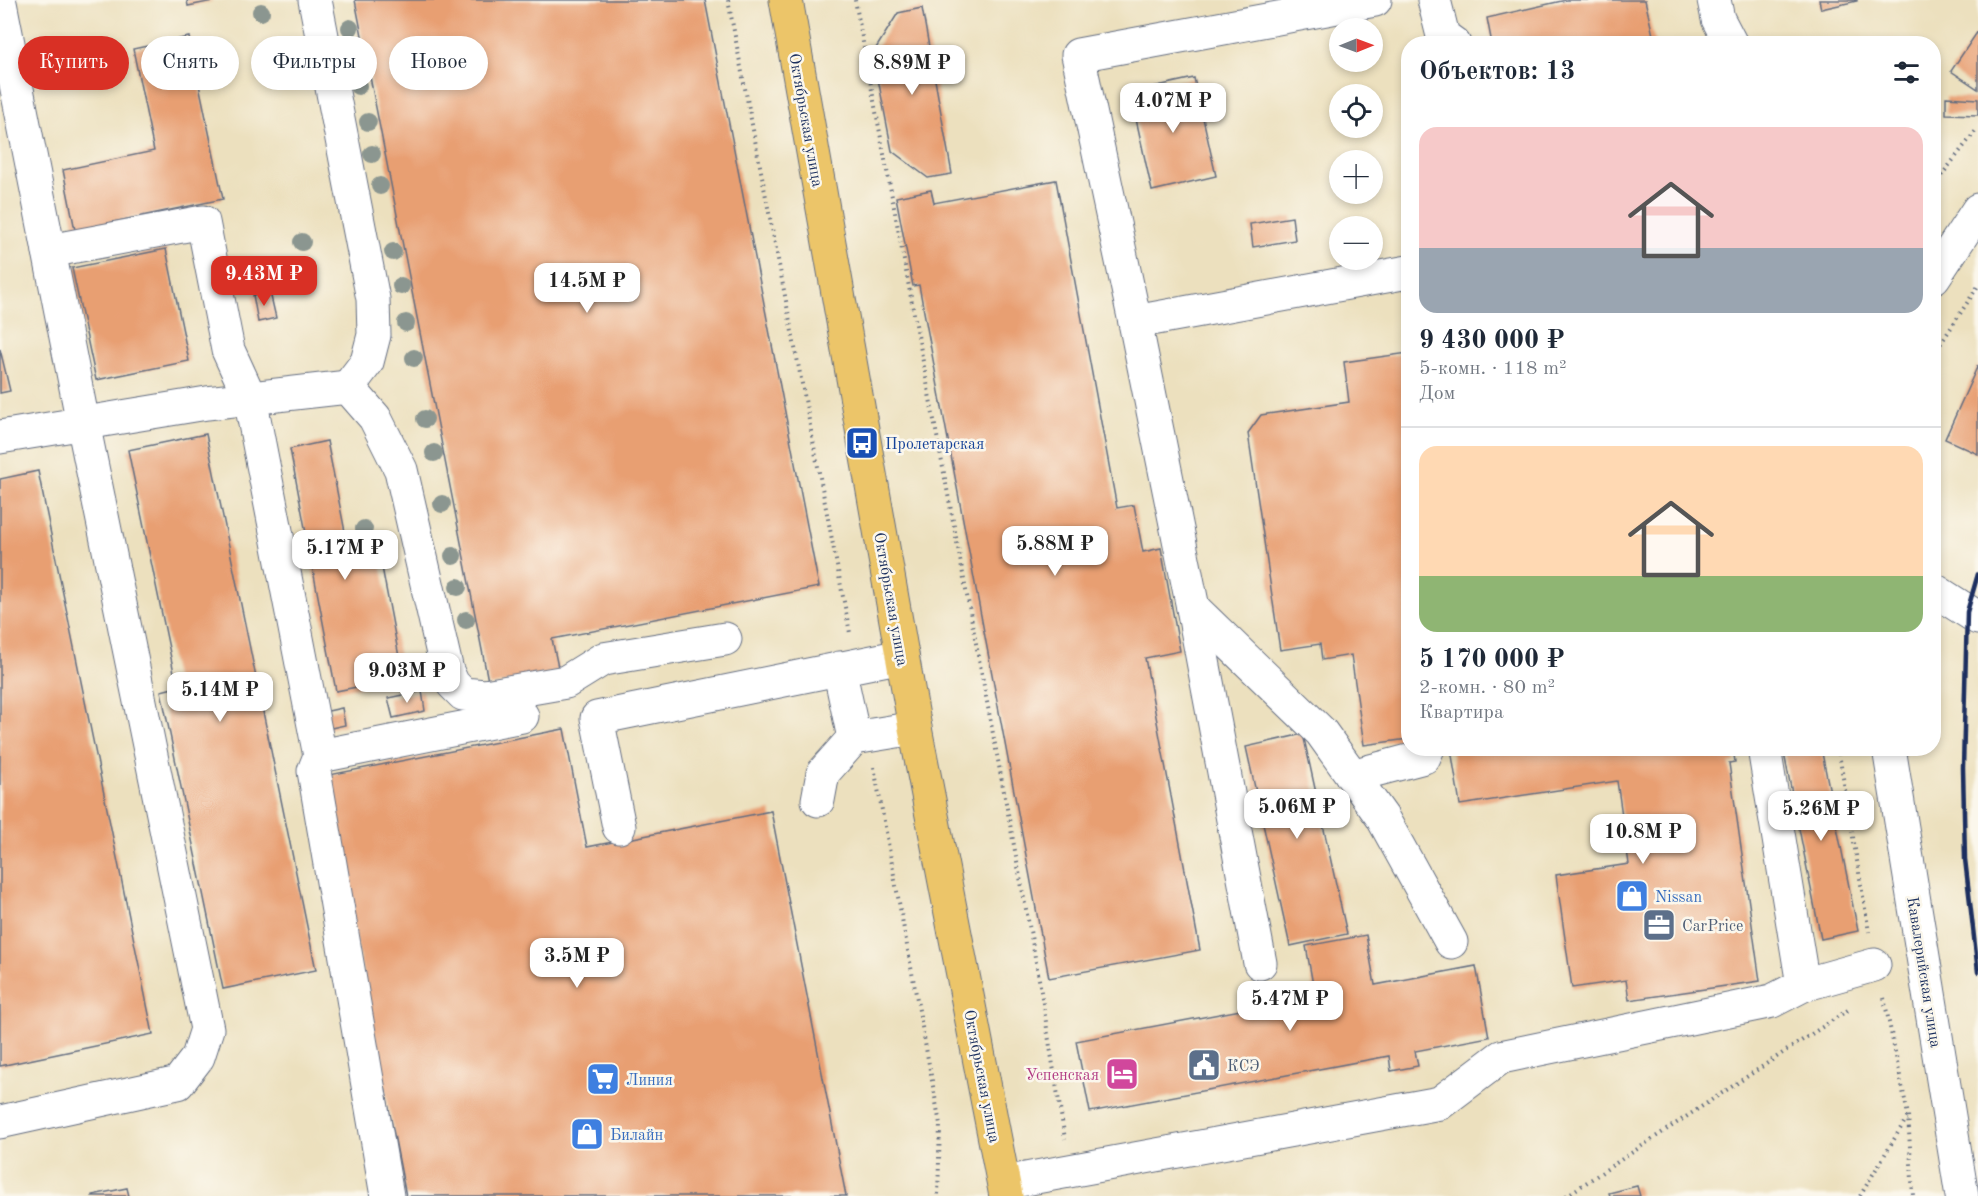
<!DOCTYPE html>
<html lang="ru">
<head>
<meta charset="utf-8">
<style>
	body { margin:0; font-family:"Old Standard TT",serif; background:#f6f6f7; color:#1f2937; height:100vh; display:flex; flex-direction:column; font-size:22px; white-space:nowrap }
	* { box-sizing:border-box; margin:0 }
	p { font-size:20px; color:#747a83 }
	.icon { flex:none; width:33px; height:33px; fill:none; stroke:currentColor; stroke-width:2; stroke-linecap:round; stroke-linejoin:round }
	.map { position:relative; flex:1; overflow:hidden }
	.drawer { position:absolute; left:1401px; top:36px; width:540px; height:720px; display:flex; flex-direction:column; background:#fff; border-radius:24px; box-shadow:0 3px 9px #0003 }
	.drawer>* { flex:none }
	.hud { position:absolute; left:18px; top:36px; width:570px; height:54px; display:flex; gap:12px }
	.needle { width:39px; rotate:89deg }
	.tools { position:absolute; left:1329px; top:18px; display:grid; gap:12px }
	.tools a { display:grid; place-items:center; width:54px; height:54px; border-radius:50%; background:#fff; box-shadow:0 3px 9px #0003; font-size:30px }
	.price { position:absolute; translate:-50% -51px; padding:0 14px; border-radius:12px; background:#fff; color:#222; font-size:20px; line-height:39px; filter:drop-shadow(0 2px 3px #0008) }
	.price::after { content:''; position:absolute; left:50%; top:36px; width:18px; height:14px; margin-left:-9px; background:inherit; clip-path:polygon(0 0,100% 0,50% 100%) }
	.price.current { background:#d93025; color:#fff }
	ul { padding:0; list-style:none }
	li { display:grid; align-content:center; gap:12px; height:318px; padding:0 18px }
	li+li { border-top:2px solid #e0e1e3 }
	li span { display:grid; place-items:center; height:186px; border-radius:18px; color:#555 }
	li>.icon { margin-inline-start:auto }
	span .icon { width:108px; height:108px; fill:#fffc; stroke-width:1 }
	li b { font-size:26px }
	h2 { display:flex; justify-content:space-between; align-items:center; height:72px; padding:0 18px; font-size:26px }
	.chip { padding:0 21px; border-radius:27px; background:#fff; box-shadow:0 3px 9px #0003; font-size:21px; line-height:54px }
	.chip.current { background:#d93025; color:#fff }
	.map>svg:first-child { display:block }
	.building { fill:#e89f72 }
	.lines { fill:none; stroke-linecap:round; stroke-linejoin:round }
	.minor-casing { stroke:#646d80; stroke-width:35 }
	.major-casing { stroke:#646d80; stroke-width:35 }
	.path { stroke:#646d80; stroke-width:4; stroke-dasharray:1.5 4.5; stroke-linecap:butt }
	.minor { stroke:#fff; stroke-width:33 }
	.major { stroke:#ecc569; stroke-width:33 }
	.rail { stroke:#1b2f5e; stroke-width:4.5 }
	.tree { fill:#8b9690 }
	.labels { text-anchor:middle; stroke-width:5; stroke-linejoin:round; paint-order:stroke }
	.street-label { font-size:16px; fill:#1b2f5e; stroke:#fbf7ec }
	.transit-label { font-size:16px; fill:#164399; stroke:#fbf7ec; text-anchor:start }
	.shop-label { font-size:16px; fill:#366cbe; stroke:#fbf7ec; text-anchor:start }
	.service-label { font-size:16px; fill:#4e5e75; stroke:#fbf7ec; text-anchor:start }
	.hotel-label { font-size:16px; fill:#b23c85; stroke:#fbf7ec; text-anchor:end }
</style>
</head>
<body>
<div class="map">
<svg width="1978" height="1196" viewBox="0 0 1978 1196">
	<rect width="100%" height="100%" fill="#fbf7ec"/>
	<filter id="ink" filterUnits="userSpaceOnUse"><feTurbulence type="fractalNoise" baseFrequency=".0167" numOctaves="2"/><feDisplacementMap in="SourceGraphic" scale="12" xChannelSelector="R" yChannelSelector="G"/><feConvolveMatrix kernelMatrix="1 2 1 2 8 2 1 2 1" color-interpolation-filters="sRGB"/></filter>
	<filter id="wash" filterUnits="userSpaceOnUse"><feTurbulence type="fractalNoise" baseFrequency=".008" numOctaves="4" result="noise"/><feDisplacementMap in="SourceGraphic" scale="24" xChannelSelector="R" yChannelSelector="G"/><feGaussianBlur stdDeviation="1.35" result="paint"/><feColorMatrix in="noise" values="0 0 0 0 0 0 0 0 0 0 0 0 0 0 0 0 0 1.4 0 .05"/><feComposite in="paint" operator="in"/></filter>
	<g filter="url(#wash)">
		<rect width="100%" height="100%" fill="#ece0be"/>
		<g id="blocks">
			<g class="building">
				<polygon points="187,0 213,0 213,1 188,6"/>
				<polygon points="355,0 705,0 819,587 552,639 559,672 489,686"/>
				<polygon points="1566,0 1645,0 1655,44 1547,44 1546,39 1527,44 1492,44 1487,18"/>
				<polygon points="1819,0 1857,0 1857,1 1821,9"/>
				<polygon points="922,8 952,174 928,178 892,151 873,53 898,13"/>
				<polygon points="1978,31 1978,89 1951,71"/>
				<polygon points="189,37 223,199 75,230 63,170 154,151 133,49"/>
				<polygon points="1194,78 1216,176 1152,191 1130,92"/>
				<polygon points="1946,97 1978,99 1978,115 1946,114"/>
				<polygon points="1056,180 1117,508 1134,505 1143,552 1161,548 1180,651 1145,658 1200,950 1049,978 919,285 913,286 896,197 931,190 934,203"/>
				<polygon points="1292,217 1295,240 1253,247 1250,224"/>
				<polygon points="166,249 189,361 96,380 72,268"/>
				<polygon points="270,292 276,318 258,322 253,295"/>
				<polygon points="0,349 10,391 0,393"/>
				<polygon points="1408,353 1408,739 1364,745 1351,655 1322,660 1320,644 1280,650 1248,433 1261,415 1349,402 1344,362"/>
				<polygon points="1978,365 1978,454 1945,439"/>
				<polygon points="206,434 316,970 223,989 161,691 177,687 128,450"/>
				<polygon points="327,441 349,552 378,546 403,678 336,691 290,449"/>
				<polygon points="38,471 153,1034 0,1066 0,479"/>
				<polygon points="422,691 425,711 393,718 388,698"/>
				<polygon points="342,708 345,725 322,730 319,713"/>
				<polygon points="564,729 587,847 771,811 846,1196 406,1196 324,776"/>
				<polygon points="1303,734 1347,934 1290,946 1246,747"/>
				<polygon points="1733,748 1735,762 1729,763 1760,981 1629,1000 1626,980 1572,988 1556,875 1629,864 1617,781 1460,805 1451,749"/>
				<polygon points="1783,748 1821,748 1858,931 1821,939"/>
				<polygon points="1366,935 1375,985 1476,966 1489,1037 1415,1051 1418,1066 1391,1071 1389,1056 1090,1112 1076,1041 1315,996 1306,946"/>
				<polygon points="1637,1186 1640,1196 1610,1196 1609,1193"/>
				<polygon points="127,1188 129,1196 92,1196 92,1195"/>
			</g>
		</g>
	</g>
	<g filter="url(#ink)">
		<use href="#blocks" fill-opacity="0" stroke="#646d80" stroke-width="1.5"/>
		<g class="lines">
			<defs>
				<g id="minor">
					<polyline points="315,0 373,299 374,335 367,362 348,387 375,418 401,470 447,671 453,684 463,694 485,696 566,682 603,659 725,639"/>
					<polyline points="1375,0 1078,55 1135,322 1408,272"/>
					<polyline points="1434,0 1443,36 1454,44"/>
					<polyline points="1714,0 1718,19 1731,44"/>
					<polyline points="0,3 83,423 207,1029 198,1057 178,1083 0,1122"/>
					<polyline points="49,251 203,222 228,350 250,398 320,756 314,771 387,1196"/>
					<polyline points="1934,277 1978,210"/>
					<polyline points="1135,322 1193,608 1260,963"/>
					<polyline points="0,437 207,403 348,387"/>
					<polyline points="1934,590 1978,618"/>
					<polyline points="1193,608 1321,732 1382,817 1451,942"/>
					<polyline points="839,668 854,738"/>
					<polyline points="1764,748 1803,985"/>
					<polyline points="1889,748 1962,1196"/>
					<polyline points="320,756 522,716"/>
					<polyline points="1352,776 1424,757 1428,748"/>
					<polyline points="818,800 823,773 854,738 915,728"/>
					<polyline points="619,827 597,718 902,656"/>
					<polyline points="1004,1183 1440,1103 1501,1057 1772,1001 1803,985 1874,965"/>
				</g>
				<polyline id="major" points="786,0 915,728 1006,1196"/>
			</defs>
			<use href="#minor" class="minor-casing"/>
			<use href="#major" class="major-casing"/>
			<g class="path">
				<polyline points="728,0 850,633"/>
				<polyline points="855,0 1038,973 1065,1139"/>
				<polyline points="1934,185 1978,128"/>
				<polyline points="1934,354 1978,286"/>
				<polyline points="1838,748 1869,932"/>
				<polyline points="874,767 940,1124 938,1196"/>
				<polyline points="1884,998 1908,1115 1913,1196"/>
				<polyline points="1566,1196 1851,1008"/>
				<polyline points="1860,1196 1908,1116"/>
			</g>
			<use href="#minor" class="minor"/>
			<use href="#major" class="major"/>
			<polyline class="rail" points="1978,574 1967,612 1963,768 1965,859 1978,972"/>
		</g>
		<g class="tree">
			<circle cx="261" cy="12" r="9"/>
			<circle cx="350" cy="28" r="9"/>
			<circle cx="355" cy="55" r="9"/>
			<circle cx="358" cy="86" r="9"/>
			<circle cx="368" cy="122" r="9"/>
			<circle cx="372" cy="154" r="9"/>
			<circle cx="380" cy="186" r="9"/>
			<circle cx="302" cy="242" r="9"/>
			<circle cx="393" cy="252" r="9"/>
			<circle cx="401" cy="286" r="9"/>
			<circle cx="406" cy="323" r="9"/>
			<circle cx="414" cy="358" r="9"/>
			<circle cx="425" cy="419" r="9"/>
			<circle cx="434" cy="453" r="9"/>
			<circle cx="442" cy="504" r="9"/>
			<circle cx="364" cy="529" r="9"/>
			<circle cx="453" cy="556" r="9"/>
			<circle cx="458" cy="587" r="9"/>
			<circle cx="466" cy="620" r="9"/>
		</g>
	</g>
	<defs>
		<symbol id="bus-square" viewBox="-11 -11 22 22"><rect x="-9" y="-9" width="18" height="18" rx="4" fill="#1a4fb4" stroke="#fbf7ec"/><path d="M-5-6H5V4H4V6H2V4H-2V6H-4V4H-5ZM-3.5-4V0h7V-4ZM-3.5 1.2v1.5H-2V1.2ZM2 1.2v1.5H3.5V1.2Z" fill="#fff"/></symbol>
		<symbol id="shop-square" viewBox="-11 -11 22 22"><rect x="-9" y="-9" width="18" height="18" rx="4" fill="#3f7fe0" stroke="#fbf7ec"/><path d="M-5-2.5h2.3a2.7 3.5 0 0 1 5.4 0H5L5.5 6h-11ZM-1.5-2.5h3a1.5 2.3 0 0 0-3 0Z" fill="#fff"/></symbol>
		<symbol id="office-square" viewBox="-11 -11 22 22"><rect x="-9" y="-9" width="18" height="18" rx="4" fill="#5c6f8a" stroke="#fbf7ec"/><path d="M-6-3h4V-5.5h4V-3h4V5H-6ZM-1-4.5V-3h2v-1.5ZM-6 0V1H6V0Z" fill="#fff"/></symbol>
		<symbol id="civic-square" viewBox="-11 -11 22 22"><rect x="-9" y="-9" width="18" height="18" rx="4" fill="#5c6f8a" stroke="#fbf7ec"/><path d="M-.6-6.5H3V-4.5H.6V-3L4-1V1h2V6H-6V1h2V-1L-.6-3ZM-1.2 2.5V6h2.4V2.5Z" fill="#fff"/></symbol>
		<symbol id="hotel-square" viewBox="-11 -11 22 22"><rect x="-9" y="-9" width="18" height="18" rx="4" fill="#d1479c" stroke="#fbf7ec"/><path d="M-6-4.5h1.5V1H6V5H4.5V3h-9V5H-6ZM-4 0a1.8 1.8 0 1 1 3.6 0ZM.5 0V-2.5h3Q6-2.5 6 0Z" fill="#fff"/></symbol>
		<symbol id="supermarket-square" viewBox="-11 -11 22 22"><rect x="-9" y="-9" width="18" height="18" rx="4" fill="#3f7fe0" stroke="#fbf7ec"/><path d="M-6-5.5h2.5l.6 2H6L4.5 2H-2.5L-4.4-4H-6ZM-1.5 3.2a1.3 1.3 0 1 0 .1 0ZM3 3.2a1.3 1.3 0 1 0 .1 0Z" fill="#fff"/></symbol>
	</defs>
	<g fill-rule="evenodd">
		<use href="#bus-square" x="843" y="424" width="38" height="38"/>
		<use href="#shop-square" x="1613" y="877" width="38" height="38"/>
		<use href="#office-square" x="1640" y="906" width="38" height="38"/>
		<use href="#civic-square" x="1185" y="1046" width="38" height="38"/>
		<use href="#hotel-square" x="1103" y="1055" width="38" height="38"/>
		<use href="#supermarket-square" x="584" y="1060" width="38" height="38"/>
		<use href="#shop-square" x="568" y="1115" width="38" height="38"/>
	</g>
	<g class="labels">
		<g class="street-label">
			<text transform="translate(807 120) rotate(80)" y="6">Октябрьская улица</text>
			<text transform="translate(892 599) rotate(80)" y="6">Октябрьская улица</text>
			<text transform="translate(1925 972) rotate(81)" y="6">Кавалерийская улица</text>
			<text transform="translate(983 1076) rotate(79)" y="6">Октябрьская улица</text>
		</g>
		<g class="transit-label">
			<text x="885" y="449">Пролетарская</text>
		</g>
		<g class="shop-label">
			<text x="1655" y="902">Nissan</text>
			<text x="626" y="1085">Линия</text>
			<text x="610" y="1140">Билайн</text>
		</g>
		<g class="service-label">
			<text x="1682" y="931">CarPrice</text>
			<text x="1227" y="1071">КСЭ</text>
		</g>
		<g class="hotel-label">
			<text x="1099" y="1080">Успенская</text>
		</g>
	</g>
</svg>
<div class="tools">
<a><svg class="needle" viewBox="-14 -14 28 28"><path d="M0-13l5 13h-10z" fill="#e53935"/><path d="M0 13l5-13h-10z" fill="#747a83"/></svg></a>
<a><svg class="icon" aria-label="locate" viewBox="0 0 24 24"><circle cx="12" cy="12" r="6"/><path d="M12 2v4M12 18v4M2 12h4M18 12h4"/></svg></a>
<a>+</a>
<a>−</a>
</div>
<b class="price" style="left:912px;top:96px">8.89M ₽</b>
<b class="price" style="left:1173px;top:134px">4.07M ₽</b>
<b class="price current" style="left:264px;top:307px">9.43M ₽</b>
<b class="price" style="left:587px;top:314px">14.5M ₽</b>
<b class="price" style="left:1055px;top:577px">5.88M ₽</b>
<b class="price" style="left:345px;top:581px">5.17M ₽</b>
<b class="price" style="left:407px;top:704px">9.03M ₽</b>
<b class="price" style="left:220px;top:723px">5.14M ₽</b>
<b class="price" style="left:1297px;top:840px">5.06M ₽</b>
<b class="price" style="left:1821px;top:842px">5.26M ₽</b>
<b class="price" style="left:1643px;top:865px">10.8M ₽</b>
<b class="price" style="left:577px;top:989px">3.5M ₽</b>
<b class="price" style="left:1290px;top:1032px">5.47M ₽</b>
<div class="hud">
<a class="chip current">Купить</a>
<a class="chip">Снять</a>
<a class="chip">Фильтры</a>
<a class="chip">Новое</a>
</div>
<section class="drawer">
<h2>Объектов: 13<svg class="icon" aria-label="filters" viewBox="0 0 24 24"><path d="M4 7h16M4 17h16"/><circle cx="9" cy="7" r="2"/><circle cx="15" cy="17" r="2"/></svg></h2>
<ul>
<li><span style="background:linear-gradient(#f6c9c9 65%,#9aa5b1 0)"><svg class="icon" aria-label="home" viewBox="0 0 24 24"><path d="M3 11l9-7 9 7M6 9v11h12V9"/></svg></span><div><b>9 430 000 ₽</b><p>5-комн. · 118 m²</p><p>Дом</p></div></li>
<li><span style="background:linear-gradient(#ffd9b3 70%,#8fb573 0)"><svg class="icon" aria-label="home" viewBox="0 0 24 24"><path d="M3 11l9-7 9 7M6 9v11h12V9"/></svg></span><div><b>5 170 000 ₽</b><p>2-комн. · 80 m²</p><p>Квартира</p></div></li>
</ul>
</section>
</div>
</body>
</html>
